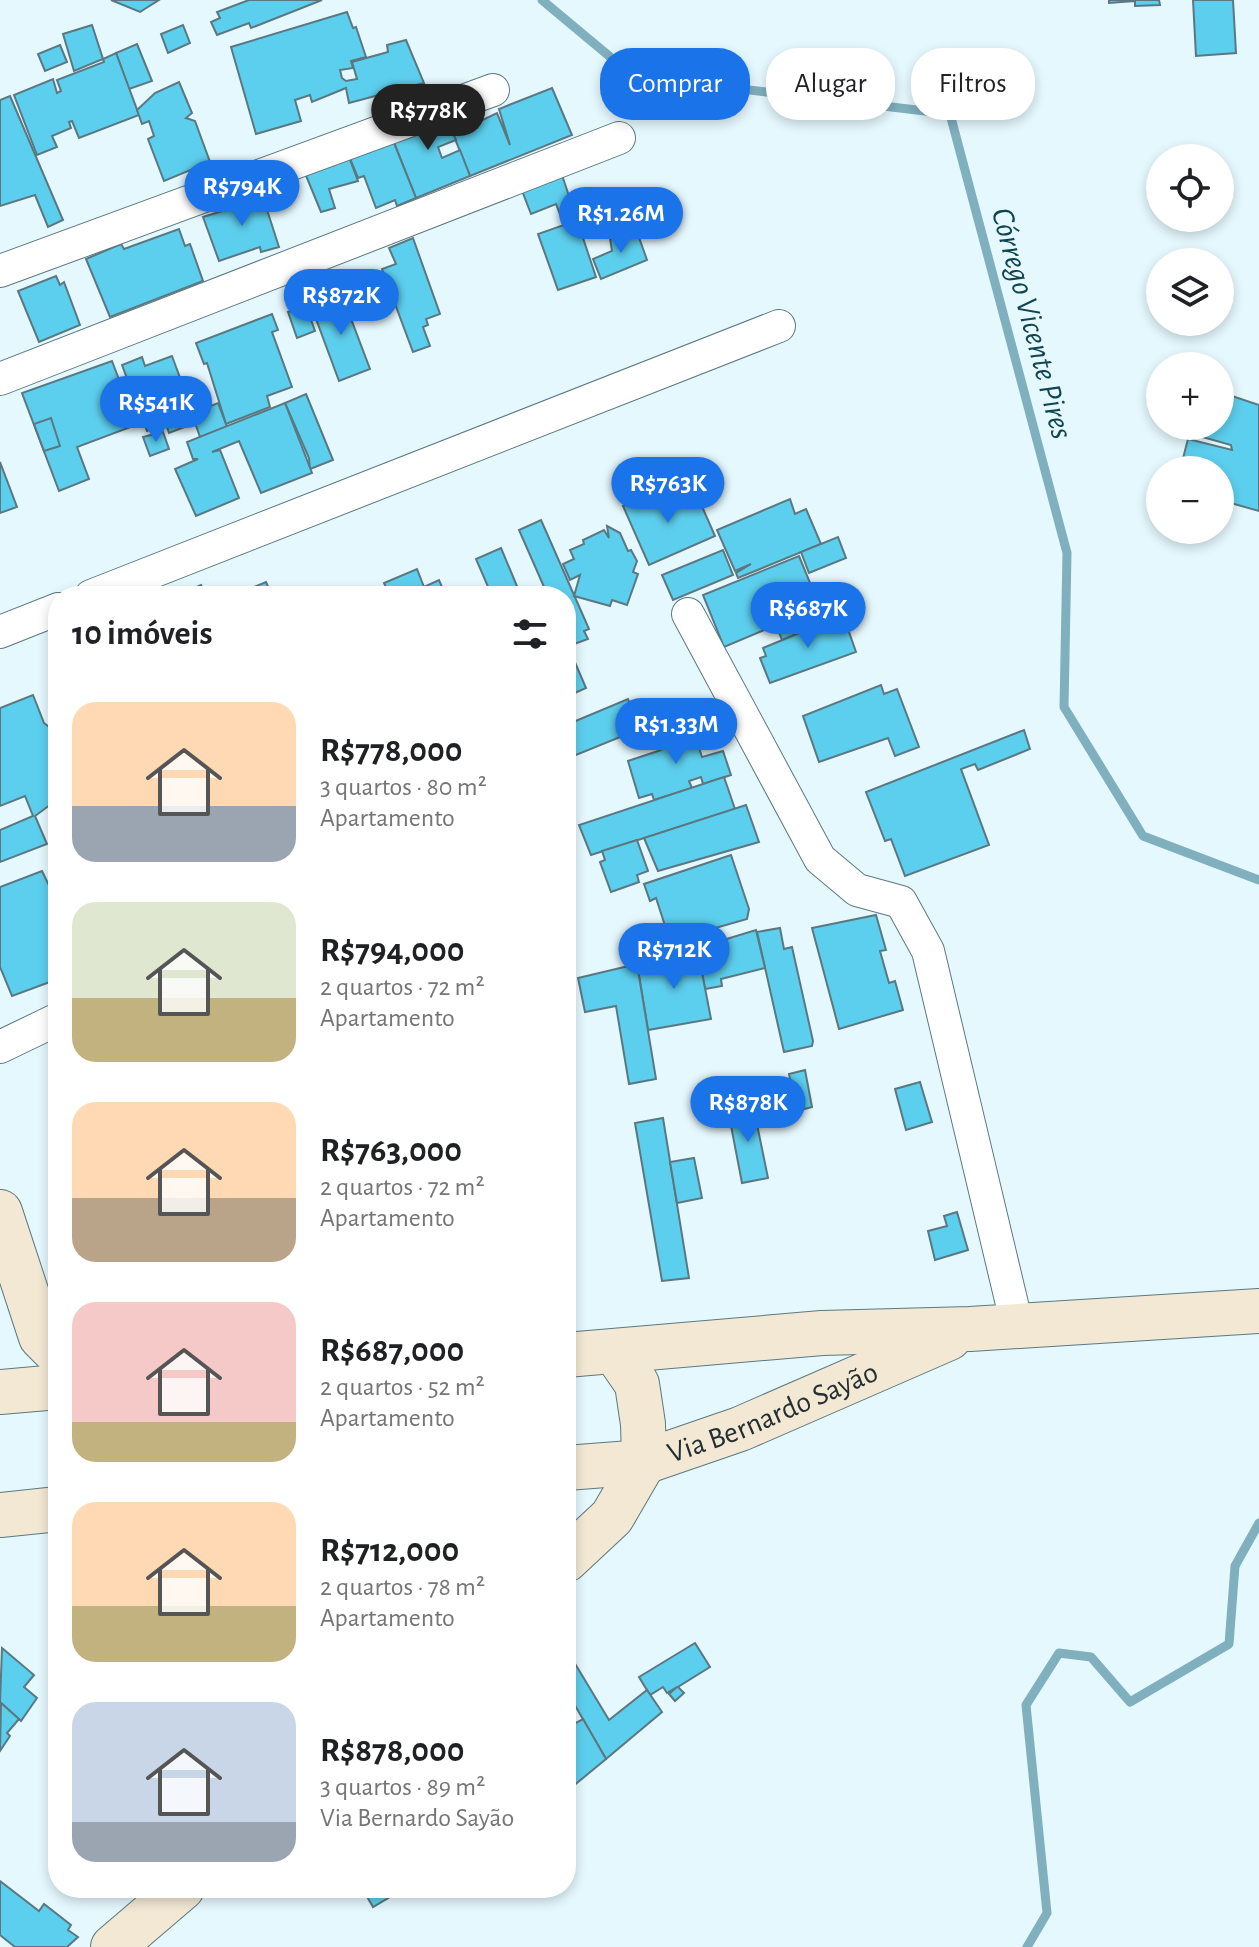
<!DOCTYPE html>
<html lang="pt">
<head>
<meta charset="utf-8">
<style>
	body { margin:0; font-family:"Alegreya Sans",sans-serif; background:#f2f2f2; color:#202124; height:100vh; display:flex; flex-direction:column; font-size:30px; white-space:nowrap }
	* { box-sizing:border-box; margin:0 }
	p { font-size:26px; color:#757577 }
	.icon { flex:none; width:44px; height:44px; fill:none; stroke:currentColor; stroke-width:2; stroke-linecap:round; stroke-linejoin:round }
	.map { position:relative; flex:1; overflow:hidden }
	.panel { position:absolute; left:48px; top:586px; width:528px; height:1312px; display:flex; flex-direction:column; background:#fff; border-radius:32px; box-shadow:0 4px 12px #0003 }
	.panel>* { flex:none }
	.hud { position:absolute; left:600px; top:48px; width:538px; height:72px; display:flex; gap:16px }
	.controls { position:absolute; left:1146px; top:144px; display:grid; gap:16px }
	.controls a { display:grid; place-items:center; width:88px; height:88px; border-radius:50%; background:#fff; box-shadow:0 4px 12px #0003; font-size:40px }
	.price { position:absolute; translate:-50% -68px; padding:0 18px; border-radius:28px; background:#1a73e8; color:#fff; font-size:26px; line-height:52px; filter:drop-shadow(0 2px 4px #0008) }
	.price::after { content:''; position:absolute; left:50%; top:48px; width:24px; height:18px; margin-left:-12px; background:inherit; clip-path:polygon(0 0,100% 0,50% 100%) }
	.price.on { background:#222; color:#fff }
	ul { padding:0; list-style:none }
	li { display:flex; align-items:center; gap:24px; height:200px; padding:0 24px }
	li span { display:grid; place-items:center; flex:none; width:224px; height:160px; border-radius:24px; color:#555 }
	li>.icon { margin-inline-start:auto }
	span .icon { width:96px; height:96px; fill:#fffc; stroke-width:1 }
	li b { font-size:34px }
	h2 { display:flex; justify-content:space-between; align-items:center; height:96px; padding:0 24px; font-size:34px }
	.tag { padding:0 28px; border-radius:32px; background:#fff; box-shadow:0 4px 12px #0003; font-size:28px; line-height:72px }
	.tag.on { background:#1a73e8; color:#fff }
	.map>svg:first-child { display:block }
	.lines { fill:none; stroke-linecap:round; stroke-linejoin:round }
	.stream { stroke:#80afbd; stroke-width:9 }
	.building { fill:#5dcfee; stroke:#5b7780; stroke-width:2 }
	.street-casing { stroke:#5c7881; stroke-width:34 }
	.secondary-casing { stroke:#5c7881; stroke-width:46 }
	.street { stroke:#fff; stroke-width:32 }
	.secondary { stroke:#f2e8d4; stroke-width:44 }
	.labels { text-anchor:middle; stroke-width:8; stroke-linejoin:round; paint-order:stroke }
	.street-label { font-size:30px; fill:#222e32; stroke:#e5f8fe }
	.water-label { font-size:32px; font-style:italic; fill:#114451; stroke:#e5f8fe }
</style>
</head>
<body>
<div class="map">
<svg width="1259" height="1947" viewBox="0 0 1259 1947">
	<rect width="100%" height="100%" fill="#e5f8fe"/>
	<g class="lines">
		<g class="stream">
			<polyline points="542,0 633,76 950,114 1067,553 1064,707 1143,836 1259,880"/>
			<polyline points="1027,1947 1047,1913 1026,1705 1059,1653 1091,1657 1130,1702 1229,1644 1235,1566 1259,1523"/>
		</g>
	</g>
	<g class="building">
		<polygon points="111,0 159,0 140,12"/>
		<polygon points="249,0 322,0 251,28 249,23 217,35 211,22 220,18 217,12"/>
		<polygon points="1159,0 1160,5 1135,6 1135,1 1109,3 1109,0"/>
		<polygon points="1193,0 1233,0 1236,53 1196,56"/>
		<polygon points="347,12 353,28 356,27 366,57 351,61 353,68 340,70 342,78 346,81 357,79 352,62 388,52 387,45 406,40 424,83 349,103 346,88 312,102 310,95 295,100 301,121 256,134 231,47"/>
		<polygon points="92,25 103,59 74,71 63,34"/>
		<polygon points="183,25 190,43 168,53 161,34"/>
		<polygon points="137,44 152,81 129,89 116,53"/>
		<polygon points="60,45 67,62 45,71 38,54"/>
		<polygon points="116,53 139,115 79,138 72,121 69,122 71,128 52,136 57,147 37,155 14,95 53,79 57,93 61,91 57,80 104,62 103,59"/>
		<polygon points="179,82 192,113 186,118 195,121 210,162 164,181 148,139 154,136 149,121 142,124 137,110 155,93"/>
		<polygon points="552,88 572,135 470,176 453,134 497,113 510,145 499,109"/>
		<polygon points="10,96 63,220 48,227 35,195 0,206 0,100"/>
		<polygon points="441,106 456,140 438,147 442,158 460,150 470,176 416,198 388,127"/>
		<polygon points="392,138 416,198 397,206 395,200 376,208 364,176 358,178 344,144"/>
		<polygon points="344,144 358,181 329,189 335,208 321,212 300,161"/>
		<polygon points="561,172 596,277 558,290 538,234 564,225 556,204 531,214 521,188"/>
		<polygon points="259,185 279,247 261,252 260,247 219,261 203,217 249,203 244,191"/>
		<polygon points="179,229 185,246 190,244 203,281 110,317 86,259 121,244 124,249"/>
		<polygon points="636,229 647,260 601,279 593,259 612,251 610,238"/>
		<polygon points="413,238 440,314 426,319 428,325 423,327 430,346 413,352 382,269 396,264 389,248"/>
		<polygon points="56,276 60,285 64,282 80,325 39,342 18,291"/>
		<polygon points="349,295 356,314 350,316 370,369 339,381 312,308"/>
		<polygon points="306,306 315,331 297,338 288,312"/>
		<polygon points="272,314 278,330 272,332 292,387 267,396 270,407 226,424 207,363 204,364 196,343"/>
		<polygon points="172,356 193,413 218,403 227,427 200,437 195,423 169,433 166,424 147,431 122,365 142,357 145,366"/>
		<polygon points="112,361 136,425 77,447 89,479 59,491 22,393"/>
		<polygon points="1220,392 1259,405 1259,511 1220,500 1220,470 1180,470 1188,439 1232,450 1231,445 1199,436 1202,426 1220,426"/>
		<polygon points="306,394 333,460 310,469 309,458 285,403"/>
		<polygon points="285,403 312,473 261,493 239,441 212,452 220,450 239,498 196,516 175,469 198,459 193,459 187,442"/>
		<polygon points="51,418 60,446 44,451 34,424"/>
		<polygon points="163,432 169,449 150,456 143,437"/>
		<polygon points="0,462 17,507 0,513"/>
		<polygon points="660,490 667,507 697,495 715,536 649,565 623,506"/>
		<polygon points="790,499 795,514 806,509 821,544 738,578 736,573 751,564 735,571 717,530"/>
		<polygon points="541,520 589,629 584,631 588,639 566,647 566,596 548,596 519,530"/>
		<polygon points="607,526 620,533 628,551 631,550 637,561 633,572 638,574 627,605 612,600 610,606 574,596 580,575 570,580 563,564 574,559 570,550 584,544 583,540 604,530 609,538"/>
		<polygon points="838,537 846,558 809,573 801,552"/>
		<polygon points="501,548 514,579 521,596 492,596 476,559"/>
		<polygon points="723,550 733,575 673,600 662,575"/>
		<polygon points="799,556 826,622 782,640 776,625 724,647 703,595"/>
		<polygon points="417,569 424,587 439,580 446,596 390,596 384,583"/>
		<polygon points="266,582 272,596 235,596 235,595"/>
		<polygon points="201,585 206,596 175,596"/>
		<polygon points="843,615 856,652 770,683 760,658 766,656 763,648"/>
		<polygon points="568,646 586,688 566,697 566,647"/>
		<polygon points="881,685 884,694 897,689 919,747 895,756 888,738 819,762 803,716"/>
		<polygon points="33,695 44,723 58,734 58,799 35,816 47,844 0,862 0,830 33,816 25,796 0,806 0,708"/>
		<polygon points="628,699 640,729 566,759 566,725"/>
		<polygon points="692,726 702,757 723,751 731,775 703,784 701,777 689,781 692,788 654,800 652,794 639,798 628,761 661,750 657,737"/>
		<polygon points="1024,730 1030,749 978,770 975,764 961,769 989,845 905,876 891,839 885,841 866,792"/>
		<polygon points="724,777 735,809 591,855 579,825"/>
		<polygon points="746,805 759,842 658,871 644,838"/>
		<polygon points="637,840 648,871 637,875 639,882 611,892 600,862 605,860 602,851"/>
		<polygon points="731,855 749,909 747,919 670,941 656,898 650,901 644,884"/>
		<polygon points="42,871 58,904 58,979 12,996 0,967 0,887"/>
		<polygon points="876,915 886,950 880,951 889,983 895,981 903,1010 839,1029 812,928"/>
		<polygon points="780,928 784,949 792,947 813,1041 812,1046 784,1052 757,932"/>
		<polygon points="756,930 765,968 721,979 722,986 705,989 697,948"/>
		<polygon points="698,952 711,1019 648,1030 637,963"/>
		<polygon points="637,964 656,1079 629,1084 616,1006 585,1012 578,978"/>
		<polygon points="805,1070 812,1107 797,1111 789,1074"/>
		<polygon points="920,1082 932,1122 906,1130 895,1089"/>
		<polygon points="753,1105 768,1178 742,1183 728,1110"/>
		<polygon points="663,1118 689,1278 662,1281 635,1123"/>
		<polygon points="694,1158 702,1198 677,1203 670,1162"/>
		<polygon points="957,1212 968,1250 935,1260 928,1231 947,1226 944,1216"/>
		<polygon points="695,1643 710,1667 678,1687 684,1693 675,1701 669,1694 677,1687 667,1693 663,1687 650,1695 639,1677"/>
		<polygon points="2,1648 34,1675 24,1687 37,1698 21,1721 0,1702"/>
		<polygon points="574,1662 609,1720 647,1690 662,1712 606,1759 566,1690 566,1667"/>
		<polygon points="1,1703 19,1719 7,1733 10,1736 0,1751"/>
		<polygon points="583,1719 606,1759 566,1792 566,1728"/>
		<polygon points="0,1881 39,1911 44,1904 71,1925 68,1930 78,1937 67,1947 15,1947 0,1935"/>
		<polygon points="362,1888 405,1888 373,1907"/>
	</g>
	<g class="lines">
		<defs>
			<g id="street">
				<polyline points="0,271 493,90"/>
				<polyline points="0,379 619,138"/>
				<polyline points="91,596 779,326"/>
				<polyline points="688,614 820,859 857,890 901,902 928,951 1017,1325"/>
				<polyline points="0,632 58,609"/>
				<polyline points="0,1047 58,1019"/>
			</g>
			<g id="secondary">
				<polyline points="0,1212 41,1337 58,1354"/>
				<polyline points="566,1355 822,1333 970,1329 1259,1311"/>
				<polyline points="0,1392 58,1387"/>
				<path id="s1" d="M566,1468L644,1462L740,1429L949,1338"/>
				<polyline points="0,1515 58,1509"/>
				<polyline points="566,1560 612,1517 644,1462 643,1424 637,1384 615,1352"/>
				<polyline points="113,1947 182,1888"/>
			</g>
		</defs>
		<use href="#street" class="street-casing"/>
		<use href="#secondary" class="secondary-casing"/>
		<use href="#street" class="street"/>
		<use href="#secondary" class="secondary"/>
	</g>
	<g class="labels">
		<g class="street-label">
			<text dy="10" stroke="none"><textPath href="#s1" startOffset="216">Via Bernardo Sayão</textPath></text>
		</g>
		<g class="water-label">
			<text transform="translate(1033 323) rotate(75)" y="11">Córrego Vicente Pires</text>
		</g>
	</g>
</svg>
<div class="controls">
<a><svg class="icon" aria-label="locate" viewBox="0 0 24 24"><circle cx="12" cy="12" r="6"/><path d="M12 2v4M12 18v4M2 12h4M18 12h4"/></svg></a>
<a><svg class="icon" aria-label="layers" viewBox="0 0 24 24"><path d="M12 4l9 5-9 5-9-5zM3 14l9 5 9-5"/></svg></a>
<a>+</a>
<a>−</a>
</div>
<b class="price on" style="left:428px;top:152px">R$778K</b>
<b class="price" style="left:242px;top:228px">R$794K</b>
<b class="price" style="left:621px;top:255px">R$1.26M</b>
<b class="price" style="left:341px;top:337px">R$872K</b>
<b class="price" style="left:156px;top:444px">R$541K</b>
<b class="price" style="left:668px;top:525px">R$763K</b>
<b class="price" style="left:808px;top:650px">R$687K</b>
<b class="price" style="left:676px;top:766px">R$1.33M</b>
<b class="price" style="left:674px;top:991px">R$712K</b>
<b class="price" style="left:748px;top:1144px">R$878K</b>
<div class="hud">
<a class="tag on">Comprar</a>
<a class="tag">Alugar</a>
<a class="tag">Filtros</a>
</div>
<section class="panel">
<h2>10 imóveis<svg class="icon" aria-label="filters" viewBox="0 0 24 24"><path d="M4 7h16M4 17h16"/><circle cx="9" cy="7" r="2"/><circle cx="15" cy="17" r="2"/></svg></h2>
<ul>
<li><span style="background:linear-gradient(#ffd9b3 65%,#9aa5b1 0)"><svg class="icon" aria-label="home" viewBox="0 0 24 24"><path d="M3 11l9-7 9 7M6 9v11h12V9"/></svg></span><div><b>R$778,000</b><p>3 quartos · 80 m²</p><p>Apartamento</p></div></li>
<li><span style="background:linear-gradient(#dfe7d0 60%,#c2b280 0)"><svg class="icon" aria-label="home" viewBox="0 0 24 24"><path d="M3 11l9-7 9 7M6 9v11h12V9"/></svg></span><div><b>R$794,000</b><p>2 quartos · 72 m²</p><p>Apartamento</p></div></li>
<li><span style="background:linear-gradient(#ffd9b3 60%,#b9a48a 0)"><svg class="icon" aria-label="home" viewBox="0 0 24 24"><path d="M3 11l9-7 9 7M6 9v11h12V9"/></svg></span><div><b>R$763,000</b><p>2 quartos · 72 m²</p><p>Apartamento</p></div></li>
<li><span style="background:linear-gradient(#f6c9c9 75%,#c2b280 0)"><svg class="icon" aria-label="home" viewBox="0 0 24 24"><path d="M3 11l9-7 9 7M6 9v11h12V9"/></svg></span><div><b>R$687,000</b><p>2 quartos · 52 m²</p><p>Apartamento</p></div></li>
<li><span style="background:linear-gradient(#ffd9b3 65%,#c2b280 0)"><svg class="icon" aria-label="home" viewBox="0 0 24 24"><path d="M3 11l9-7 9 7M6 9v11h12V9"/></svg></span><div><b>R$712,000</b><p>2 quartos · 78 m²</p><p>Apartamento</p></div></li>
<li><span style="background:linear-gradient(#c9d6e8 75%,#9aa5b1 0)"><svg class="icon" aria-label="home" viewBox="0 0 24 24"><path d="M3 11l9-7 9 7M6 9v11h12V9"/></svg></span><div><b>R$878,000</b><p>3 quartos · 89 m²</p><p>Via Bernardo Sayão</p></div></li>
</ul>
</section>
</div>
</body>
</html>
